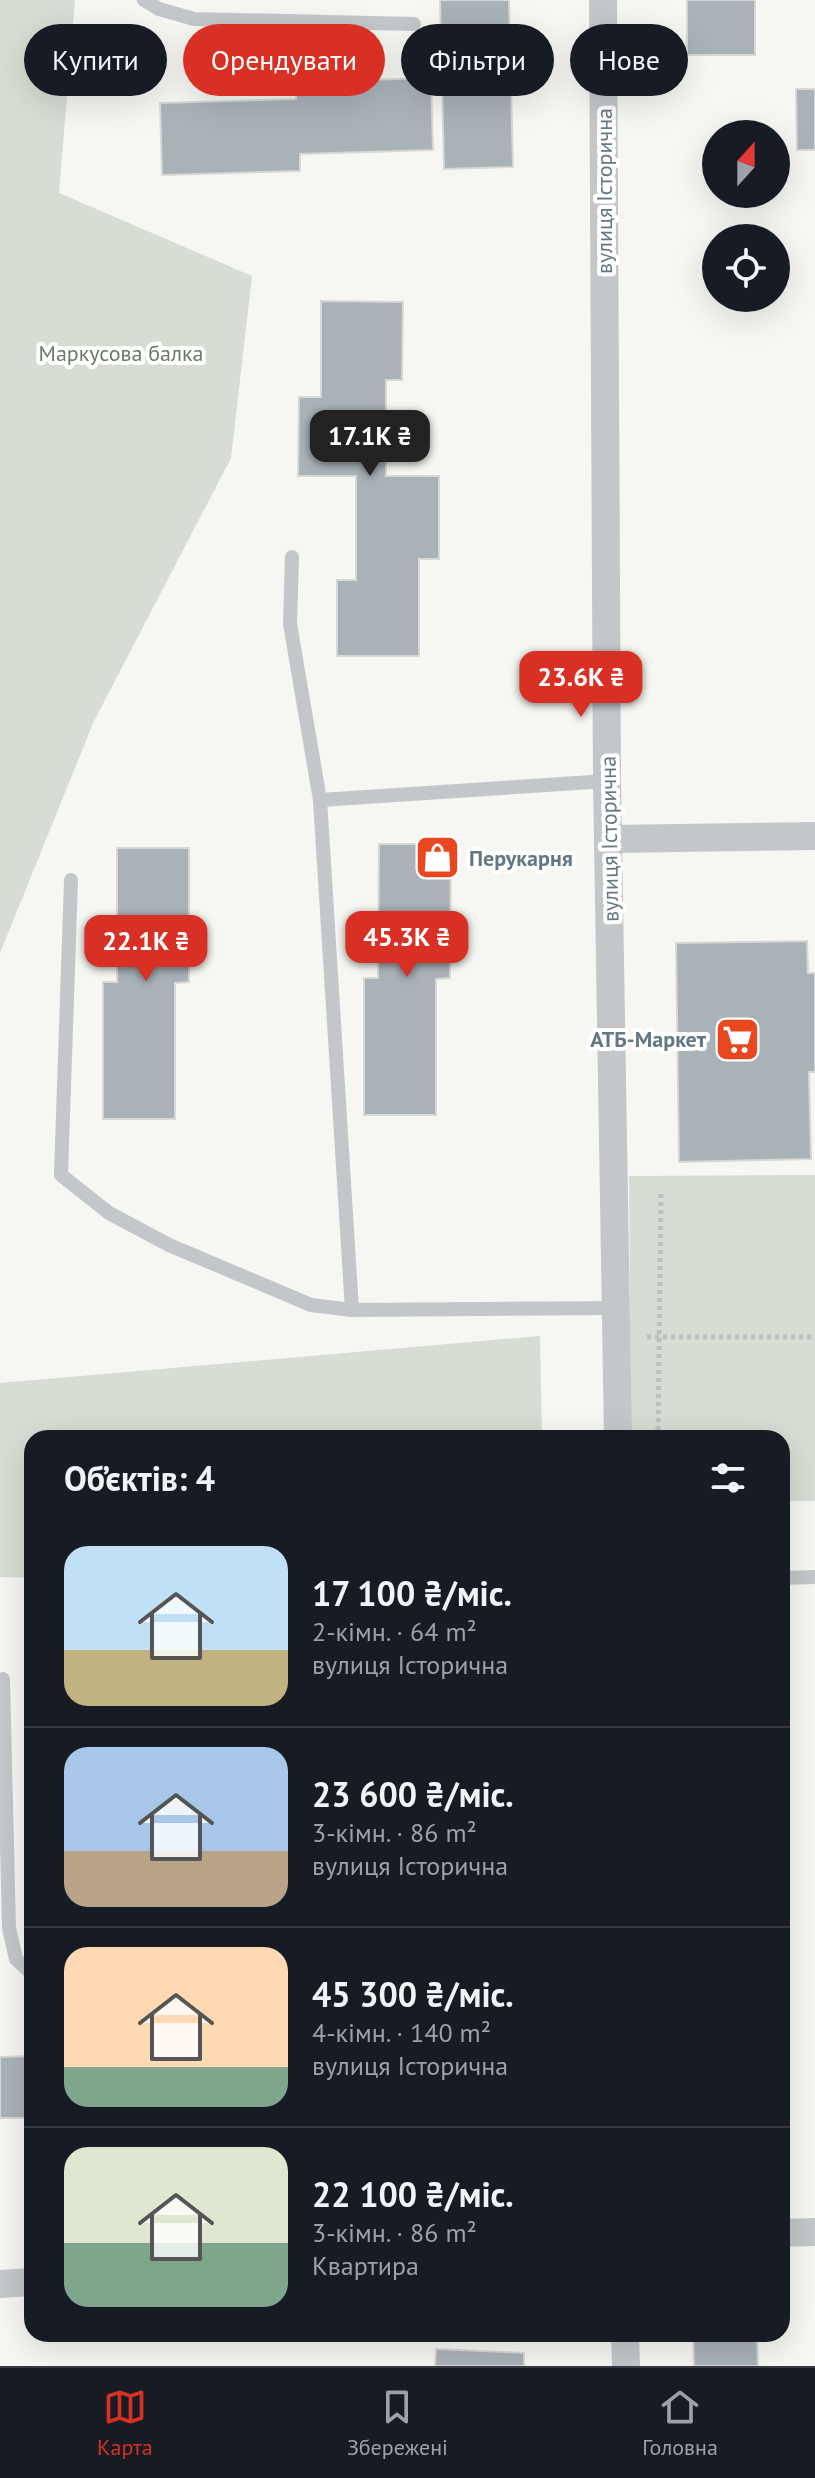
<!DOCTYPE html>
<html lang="uk">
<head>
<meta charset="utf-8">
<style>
	body { margin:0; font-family:"PT Sans",sans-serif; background:#20242c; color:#f1f3f6; height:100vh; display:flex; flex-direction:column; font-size:30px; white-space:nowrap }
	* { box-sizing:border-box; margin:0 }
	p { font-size:26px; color:#9ea1a6 }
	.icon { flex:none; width:44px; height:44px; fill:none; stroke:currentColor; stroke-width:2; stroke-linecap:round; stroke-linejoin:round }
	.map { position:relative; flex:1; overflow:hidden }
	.details { position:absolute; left:24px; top:1430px; width:766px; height:912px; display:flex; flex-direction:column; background:#171b24; border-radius:24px; box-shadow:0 8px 32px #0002 }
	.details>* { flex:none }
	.hud { position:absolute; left:24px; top:24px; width:768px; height:72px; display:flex; gap:16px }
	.needle { width:52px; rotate:21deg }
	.tools { position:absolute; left:702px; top:120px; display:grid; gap:16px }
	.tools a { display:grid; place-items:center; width:88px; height:88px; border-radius:50%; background:#171b24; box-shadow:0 8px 32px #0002; font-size:40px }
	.price { position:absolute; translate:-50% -68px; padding:0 18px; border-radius:16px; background:#d93025; color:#fff; font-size:26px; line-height:52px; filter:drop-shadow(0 2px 4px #0008) }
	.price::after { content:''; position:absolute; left:50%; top:48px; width:24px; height:18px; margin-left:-12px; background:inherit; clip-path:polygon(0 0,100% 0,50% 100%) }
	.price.selected { background:#222; color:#fff }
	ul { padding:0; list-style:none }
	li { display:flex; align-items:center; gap:24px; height:200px; padding:0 40px }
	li+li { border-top:2px solid #363941 }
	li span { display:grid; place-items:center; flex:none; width:224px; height:160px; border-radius:24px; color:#555 }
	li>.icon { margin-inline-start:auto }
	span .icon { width:96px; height:96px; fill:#fffc; stroke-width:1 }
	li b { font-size:34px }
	h2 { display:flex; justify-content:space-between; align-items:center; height:96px; padding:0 40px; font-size:34px }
	.pill { padding:0 28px; border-radius:36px; background:#171b24; box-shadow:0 8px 32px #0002; font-size:28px; line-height:72px }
	.pill.selected { background:#d93025; color:#fff }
	.tabs { display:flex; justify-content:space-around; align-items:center; height:112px; border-top:2px solid #363941; background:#171b24; font-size:22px; color:#9ea1a6 }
	.tabs a { display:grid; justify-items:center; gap:4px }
	.tabs .selected { color:#d93025 }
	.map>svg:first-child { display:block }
	.green { fill:#d7ddd3 }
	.building { fill:#a9b2b7; stroke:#d7d7d5; stroke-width:2 }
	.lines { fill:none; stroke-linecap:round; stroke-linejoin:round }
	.path { stroke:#bdbfc1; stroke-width:5; stroke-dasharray:4 4; stroke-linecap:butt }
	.service { stroke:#c3c7ca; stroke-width:14 }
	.minor { stroke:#c3c7ca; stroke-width:28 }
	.labels { text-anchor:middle; stroke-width:8; stroke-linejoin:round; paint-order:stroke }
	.street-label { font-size:22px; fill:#647784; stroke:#fff }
	.park-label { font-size:22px; fill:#697b63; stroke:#fff }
	.poi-label { font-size:22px; font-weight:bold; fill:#647784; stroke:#fff; text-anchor:start }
</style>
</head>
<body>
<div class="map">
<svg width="815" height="2366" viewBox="0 0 815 2366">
	<rect width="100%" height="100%" fill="#f6f6f2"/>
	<g class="green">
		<polygon points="0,0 75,0 59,193 252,276 231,458 94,721 0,953"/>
		<polygon points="815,1175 815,1501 782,1501 782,1438 631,1438 629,1176"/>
		<polygon points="540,1336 542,1438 32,1438 32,1578 0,1577 0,1383"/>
	</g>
	<g class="building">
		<polygon points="440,0 509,0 513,167 444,169"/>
		<rect x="687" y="0" width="68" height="55"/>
		<polygon points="431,78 433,150 300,154 300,171 162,175 160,103 296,99 296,82"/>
		<polygon points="796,89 815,89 815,150 797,150"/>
		<polygon points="321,301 403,302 402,380 386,380 386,476 439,476 439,559 419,559 419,656 337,656 337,580 356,580 356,476 298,476 299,397 321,397"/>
		<polygon points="379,844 451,844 450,978 436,979 436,1115 364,1115 364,978 378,978"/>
		<polygon points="117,848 189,848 189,982 175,983 175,1119 103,1119 103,982 117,982"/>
		<polygon points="807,941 808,973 815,973 815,1072 809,1072 811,1159 679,1162 676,943"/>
		<polygon points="32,2056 32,2118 0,2118 0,2057"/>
		<polygon points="693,2334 757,2334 758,2366 694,2366"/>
		<polygon points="436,2349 524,2353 524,2366 435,2366"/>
	</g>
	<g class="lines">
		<g class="path">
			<polyline points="647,1337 815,1337"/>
			<polyline points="658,1438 661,1192"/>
		</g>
		<g class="service">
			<polyline points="144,0 159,9 194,19 414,24"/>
			<polyline points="292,557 290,624 320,800 352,1310"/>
			<polyline points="320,800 607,781"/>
			<polyline points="71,880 61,1175 109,1213 169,1245 311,1305 352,1310 617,1308"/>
			<polyline points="782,1578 815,1577"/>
			<polyline points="3,1679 9,1928 16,1959 32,1974"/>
		</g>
		<g class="minor">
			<polyline points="603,0 607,781 618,1438"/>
			<polyline points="609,839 815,836"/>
			<polyline points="782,2233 815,2232"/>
			<polyline points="0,2284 32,2282"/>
			<polyline points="625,2334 626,2366"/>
		</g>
	</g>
	<defs>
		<symbol id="shop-square" viewBox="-11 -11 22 22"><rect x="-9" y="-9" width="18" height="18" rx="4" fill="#e84720" stroke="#fff"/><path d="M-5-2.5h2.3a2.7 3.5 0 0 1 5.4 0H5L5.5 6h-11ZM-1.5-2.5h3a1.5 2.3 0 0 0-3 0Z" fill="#fff"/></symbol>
		<symbol id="supermarket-square" viewBox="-11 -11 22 22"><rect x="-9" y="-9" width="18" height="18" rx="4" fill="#e84720" stroke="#fff"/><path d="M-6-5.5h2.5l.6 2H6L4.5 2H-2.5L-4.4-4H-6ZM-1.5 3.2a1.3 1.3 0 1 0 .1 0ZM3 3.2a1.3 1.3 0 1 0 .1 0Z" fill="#fff"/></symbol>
	</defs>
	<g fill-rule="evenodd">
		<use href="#shop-square" x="412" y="832" width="51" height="51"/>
		<use href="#supermarket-square" x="712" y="1014" width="51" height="51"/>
	</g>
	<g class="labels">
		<g class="street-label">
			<text transform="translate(604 191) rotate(-90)" y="8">вулиця Історична</text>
			<text transform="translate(609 839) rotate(-91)" y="8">вулиця Історична</text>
		</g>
		<g class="park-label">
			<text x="121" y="361">Маркусова балка</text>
		</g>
		<g class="poi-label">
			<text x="469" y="866">Перукарня</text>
			<text x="706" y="1047" text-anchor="end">АТБ-Маркет</text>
		</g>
	</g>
</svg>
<div class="tools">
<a><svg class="needle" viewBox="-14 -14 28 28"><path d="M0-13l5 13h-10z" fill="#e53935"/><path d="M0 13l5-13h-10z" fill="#9ea1a6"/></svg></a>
<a><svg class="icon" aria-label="locate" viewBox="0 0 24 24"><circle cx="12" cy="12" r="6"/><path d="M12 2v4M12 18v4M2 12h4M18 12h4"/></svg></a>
</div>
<b class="price selected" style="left:370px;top:478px">17.1K ₴</b>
<b class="price" style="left:581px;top:719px">23.6K ₴</b>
<b class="price" style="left:407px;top:979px">45.3K ₴</b>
<b class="price" style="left:146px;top:983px">22.1K ₴</b>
<div class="hud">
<a class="pill">Купити</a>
<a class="pill selected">Орендувати</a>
<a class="pill">Фільтри</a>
<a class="pill">Нове</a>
</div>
<section class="details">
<h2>Об’єктів: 4<svg class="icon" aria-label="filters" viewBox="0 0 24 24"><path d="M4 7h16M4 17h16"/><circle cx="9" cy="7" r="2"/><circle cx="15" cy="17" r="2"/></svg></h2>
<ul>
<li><span style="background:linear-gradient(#bfe0f5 65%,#c2b280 0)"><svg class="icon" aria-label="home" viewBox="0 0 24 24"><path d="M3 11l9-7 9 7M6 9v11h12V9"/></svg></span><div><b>17 100 ₴/міс.</b><p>2-кімн. · 64 m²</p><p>вулиця Історична</p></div></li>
<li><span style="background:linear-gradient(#a9c7e8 65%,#b9a48a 0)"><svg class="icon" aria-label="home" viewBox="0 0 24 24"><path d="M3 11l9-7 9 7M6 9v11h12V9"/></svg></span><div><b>23 600 ₴/міс.</b><p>3-кімн. · 86 m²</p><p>вулиця Історична</p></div></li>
<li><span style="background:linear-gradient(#ffd9b3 75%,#7fa58c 0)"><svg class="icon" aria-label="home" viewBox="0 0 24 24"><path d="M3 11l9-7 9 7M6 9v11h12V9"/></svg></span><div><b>45 300 ₴/міс.</b><p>4-кімн. · 140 m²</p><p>вулиця Історична</p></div></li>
<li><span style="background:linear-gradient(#dfe7d0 60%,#7fa58c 0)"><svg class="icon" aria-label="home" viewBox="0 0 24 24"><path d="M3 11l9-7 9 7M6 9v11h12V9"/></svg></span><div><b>22 100 ₴/міс.</b><p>3-кімн. · 86 m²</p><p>Квартира</p></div></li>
</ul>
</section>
</div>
<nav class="tabs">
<a class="selected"><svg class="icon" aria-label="map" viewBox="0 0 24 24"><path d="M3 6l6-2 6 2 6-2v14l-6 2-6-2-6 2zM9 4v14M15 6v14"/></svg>Карта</a>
<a><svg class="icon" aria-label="saved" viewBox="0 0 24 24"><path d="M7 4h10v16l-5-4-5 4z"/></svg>Збережені</a>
<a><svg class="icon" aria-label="home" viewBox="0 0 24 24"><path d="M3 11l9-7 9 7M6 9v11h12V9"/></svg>Головна</a>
</nav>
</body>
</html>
